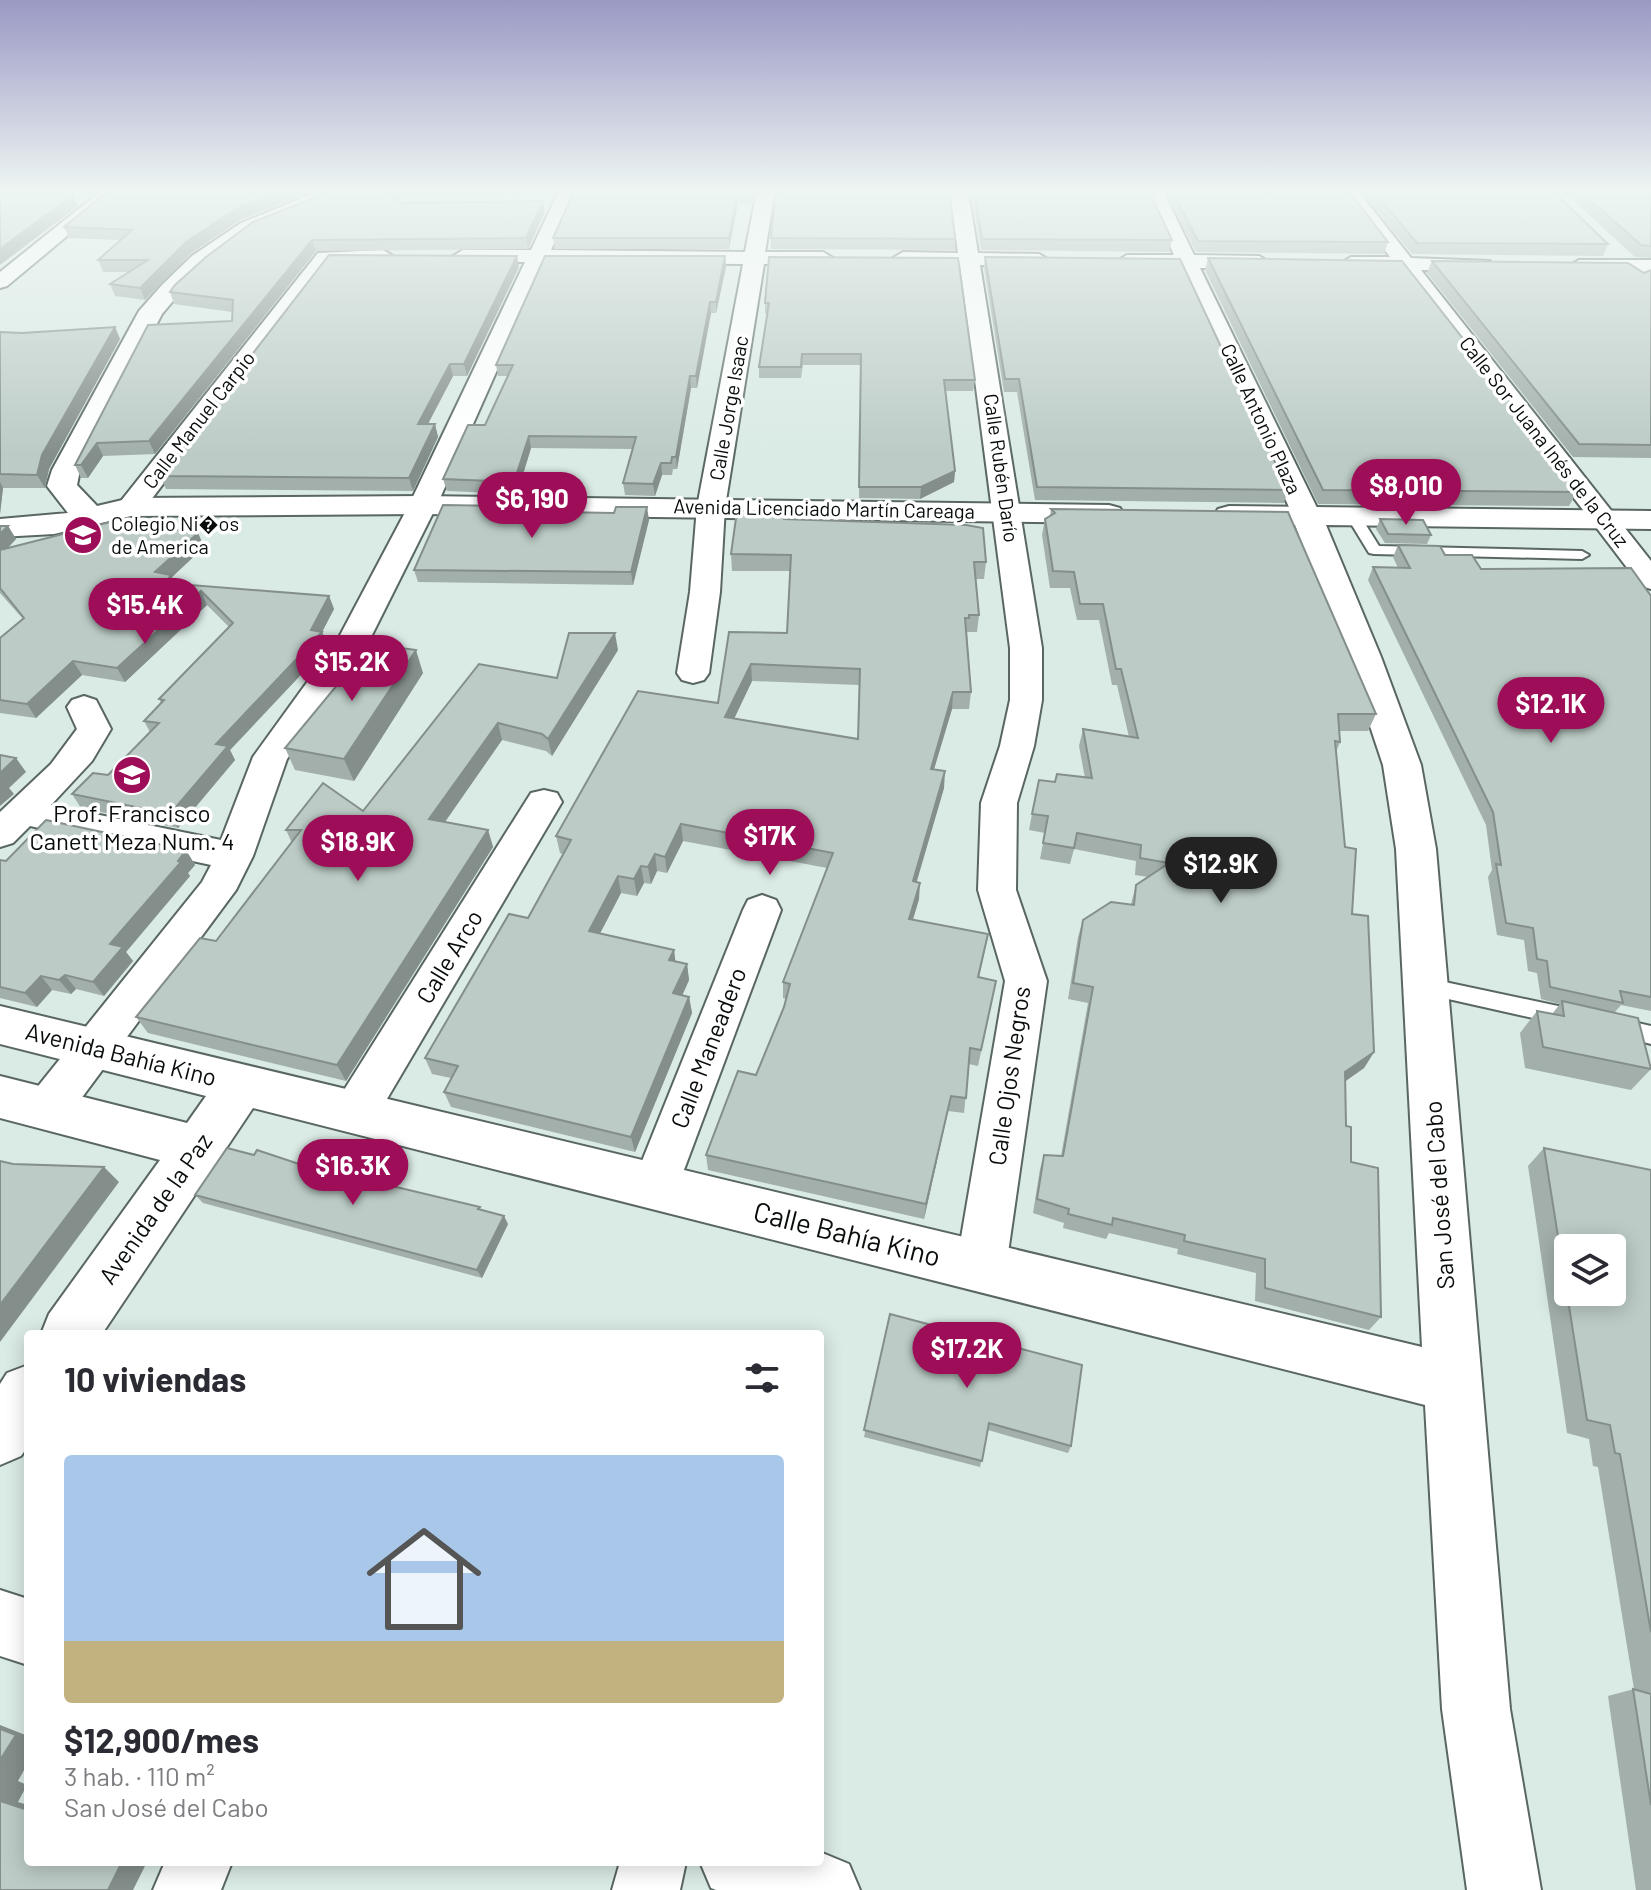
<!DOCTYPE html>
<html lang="es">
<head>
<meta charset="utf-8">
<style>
	body { margin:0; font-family:Barlow,sans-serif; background:#f2f2f3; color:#2b2b33; height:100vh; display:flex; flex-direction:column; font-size:30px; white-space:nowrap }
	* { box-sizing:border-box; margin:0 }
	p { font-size:26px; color:#7c7c81 }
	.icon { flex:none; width:44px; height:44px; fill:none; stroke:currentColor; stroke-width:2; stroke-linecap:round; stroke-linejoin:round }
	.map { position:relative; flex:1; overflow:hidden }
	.sheet { position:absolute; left:24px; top:1330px; width:800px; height:536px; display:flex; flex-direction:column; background:#fff; border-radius:8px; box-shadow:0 4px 20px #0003 }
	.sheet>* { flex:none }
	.tools { position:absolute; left:1554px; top:1234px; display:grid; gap:16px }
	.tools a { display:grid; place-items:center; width:72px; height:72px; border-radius:8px; background:#fff; box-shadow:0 4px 20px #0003; font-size:40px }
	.price { position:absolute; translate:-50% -68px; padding:0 18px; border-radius:28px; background:#9e0e58; color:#fff; font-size:26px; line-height:52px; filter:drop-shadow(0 2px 4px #0008) }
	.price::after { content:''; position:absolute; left:50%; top:48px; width:24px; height:18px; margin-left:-12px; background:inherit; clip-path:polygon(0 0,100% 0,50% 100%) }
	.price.selected { background:#222; color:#fff }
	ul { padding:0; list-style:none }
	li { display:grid; align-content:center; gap:16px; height:424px; padding:0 40px }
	li span { display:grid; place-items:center; height:248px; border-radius:8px; color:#555 }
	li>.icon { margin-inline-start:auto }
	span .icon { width:144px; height:144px; fill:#fffc; stroke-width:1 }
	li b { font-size:34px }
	h2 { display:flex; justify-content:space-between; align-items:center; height:96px; padding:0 40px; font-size:34px }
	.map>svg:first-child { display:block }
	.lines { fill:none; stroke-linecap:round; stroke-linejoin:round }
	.service-casing { stroke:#596662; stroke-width:4 }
	.minor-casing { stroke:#596662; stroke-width:4 }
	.tertiary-casing { stroke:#596662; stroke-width:4 }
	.service { fill:#fff; fill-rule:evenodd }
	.minor { fill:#fff; fill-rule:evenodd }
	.tertiary { fill:#fff; fill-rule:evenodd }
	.wall { fill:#a2afaa; fill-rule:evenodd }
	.shaded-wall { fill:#848e8b }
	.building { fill:#bccbc6; stroke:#848e8b; stroke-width:2; fill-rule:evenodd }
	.labels { text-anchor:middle; stroke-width:7; stroke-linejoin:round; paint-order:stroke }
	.far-street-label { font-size:20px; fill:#080d0b; stroke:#fff }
	.far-poi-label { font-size:20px; fill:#080d0b; stroke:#fff; text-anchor:start }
	.poi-label { font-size:24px; fill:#080d0b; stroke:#fff }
	.street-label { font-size:24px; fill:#080d0b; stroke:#fff }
	.near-street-label { font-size:28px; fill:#080d0b; stroke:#fff }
</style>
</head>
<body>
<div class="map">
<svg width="1651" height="1890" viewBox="0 0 1651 1890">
	<rect width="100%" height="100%" fill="#daeae5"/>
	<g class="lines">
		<defs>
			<g id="service">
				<polygon points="1354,513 1359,514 1379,546 1582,551 1589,555 1582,559 1374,554 1369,553 1347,517"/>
				<polygon points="1426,978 1577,1010 1584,1013 1588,1019 1584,1025 1577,1028 1426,994 1419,992 1416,986 1419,980"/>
				<polygon points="1616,1018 1651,1026 1651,1044 1609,1033 1605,1027 1609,1021"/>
			</g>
			<g id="minor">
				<polygon points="101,191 121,191 7,286 0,288 0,272"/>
				<polygon points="559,191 577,191 551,250 745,252 757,191 775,191 765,252 823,252 833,258 823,264 764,264 725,507 720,592 709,673 704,680 693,683 682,680 677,673 690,592 697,507 743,264 545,262 437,505 368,643 287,759 253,856 236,890 63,1123 47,1128 31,1123 25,1109 31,1095 202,882 211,865 30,826 13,843 0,847 0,812 51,764 77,729 67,707 72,700 84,696 96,700 111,729 92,761 51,805 221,840 253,757 337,641 409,505 525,262 463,262 453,256 463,250 531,250"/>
				<polygon points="950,191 968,191 978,253 1039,254 1049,260 1039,266 980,265 1042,648 1042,700 1034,746 1017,803 1016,890 1047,981 1006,1267 998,1283 981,1290 964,1283 956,1267 1005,981 978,890 981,803 1000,746 1010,700 1010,648 960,265 903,264 893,258 903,252 958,253"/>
				<polygon points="1145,191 1163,191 1194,255 1259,256 1269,262 1259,268 1200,268 1321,516 1317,522 1307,524 1297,522 1293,516 1180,267 1127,267 1117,261 1127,255 1174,255"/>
				<polygon points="1340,191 1358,191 1411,258 1490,261 1493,265 1490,269 1483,271 1421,270 1651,561 1651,589 1641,586 1400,270 1344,267 1341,263 1351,257 1390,257"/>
				<polygon points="383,250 393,256 390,260 331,263 141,513 131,515 121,513 117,507 121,501 318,253"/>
				<polygon points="1579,260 1651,260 1651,272 1572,270 1569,266"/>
				<polygon points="544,790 557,793 562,802 371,1126 355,1131 339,1126 333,1112 339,1098 531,793"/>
				<polygon points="762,895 776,900 781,910 678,1186 672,1201 655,1207 638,1201 632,1186 743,910 748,900"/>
				<polygon points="165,1862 232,1862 221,1890 153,1890"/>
				<polygon points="620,1862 686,1862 680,1890 612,1890"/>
			</g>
			<g id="tertiary">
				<polygon points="319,191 346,191 343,195 255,231 208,266 178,295 162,314 80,470 77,485 97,506 131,498 423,496 1109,505 1120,508 1124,514 1120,520 1109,523 423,514 131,516 54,534 0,537 0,519 68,513 47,486 52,470 139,311 162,285 192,256 241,223"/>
				<polygon points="1229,506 1651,511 1651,529 1326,525 1381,657 1421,765 1436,849 1510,1709 1541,1890 1467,1890 1442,1709 1425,1405 253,1108 102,1334 41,1334 49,1314 160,1160 0,1118 0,1076 187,1123 206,1096 0,1044 0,1006 1422,1347 1396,849 1383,765 1347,657 1295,525 1218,521 1214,515 1218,509"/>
				<polygon points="28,1365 28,1446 21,1456 0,1465 0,1384 7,1373"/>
				<polygon points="0,1590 28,1599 28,1665 0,1656"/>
				<polygon points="820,1852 849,1864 860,1890 716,1890 711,1888 700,1862 820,1862"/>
			</g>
		</defs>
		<use href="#service" class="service-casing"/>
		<use href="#minor" class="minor-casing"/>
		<use href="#tertiary" class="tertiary-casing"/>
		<use href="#service" class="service"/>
		<use href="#minor" class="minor"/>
		<use href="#tertiary" class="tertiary"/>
	</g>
	<g class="wall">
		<polygon points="108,191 311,191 240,220 190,254 145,300 115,296 110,284 129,272 103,272 98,260 120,240 69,238 64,227"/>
		<polygon points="331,191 557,191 554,195 403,196 397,201 400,203 545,212 528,249 316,251 155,454 103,456 88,478 81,478 75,465 148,325 232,321 232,312 174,304 170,292"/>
		<polygon points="574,191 755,191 751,205 738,203 729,249 555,249 553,238"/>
		<polygon points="971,191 1149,191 1172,240 1169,252 981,250"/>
		<polygon points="1164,191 1349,191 1388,242 1384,254 1196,252"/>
		<polygon points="1360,191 1553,191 1608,244 1603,256 1412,254"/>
		<polygon points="1563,191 1651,191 1651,258 1635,257"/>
		<polygon points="771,238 955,239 955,250 771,249"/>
		<polygon points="725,256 726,267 716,313 711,313 697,388 691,388 677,469 673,469 672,475 662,475 655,496 625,495 623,483 633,449 531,448 517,494 447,491 443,479 485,425 508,376 498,376 496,365"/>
		<polygon points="769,257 975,380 973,391 945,391 955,471 954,482 920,499 859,498 861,365 803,365 801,378 759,378 759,367 767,314 765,314 765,303"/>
		<polygon points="985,257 1288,490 1284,503 1035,500 1017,392 1004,392 984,268"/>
		<polygon points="1208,258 1545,443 1543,447 1577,492 1569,506 1318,504 1205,270"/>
		<polygon points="1432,261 1644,273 1651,270 1651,458 1573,457 1427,273"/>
		<polygon points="519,267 467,376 453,376 428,424 435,424 438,437 413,491 166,489 160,476 186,443 185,441"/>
		<polygon points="115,327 120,339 49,469 45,488 3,488 0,514 0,332 22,333"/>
		<polygon points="1051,509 1376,714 1368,731 1339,731 1340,742 1336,752 1352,914 1374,1052 1364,1068 1345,1081 1346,1126 1351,1162 1381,1317 1369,1330 1255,1301 1256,1273 1177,1254 1178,1249 1109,1233 1106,1239 1063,1228 1064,1223 1033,1213 1040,1169 1044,1155 1061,1156 1088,1003 1068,999 1078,937 1083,920 1131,904 1136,885 1148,877 1135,875 1136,861 1074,849 1070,864 1040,859 1045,833 1029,830 1032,814 1055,782 1085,778 1079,746 1083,729 1129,737 1117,685 1112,685 1099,620 1077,620 1070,588 1050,588 1042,535 1045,519 1050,516"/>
		<polygon points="508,511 614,513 649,520 633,585 418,582 414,570"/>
		<path d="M784,519L986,562L984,579H975L979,615L977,632H967L971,692L969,709H952L934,769L944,788L916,882L919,899L913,920L985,950L979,978L996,981L978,1066L969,1064L964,1113L948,1111L924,1219L708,1170L706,1155L756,1075L784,1007L786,999L783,998V982L827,868L683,841L667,873L657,871L651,884L644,883L637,896L621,893L600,933L674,950L675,961L687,964L689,980L682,996L689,997L692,1013L635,1152L451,1107L444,1092L451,1078L432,1074L425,1058L528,918L563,854L560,853L556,836L718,703L729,632L787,633L790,571H732L731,554ZM752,681L859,685L858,739L734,718Z"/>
		<polygon points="1380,519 1431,535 1427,544 1385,543 1376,529"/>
		<polygon points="0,526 8,526 16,539 8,548 198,533 204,547 172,577 175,584 329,596 334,609 322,632 328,646 230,750 235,760 178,828 81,808 72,794 108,775 150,732 144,721 161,703 159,699 229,627 207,605 125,682 82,675 36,718 0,713 0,638 23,619 0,593"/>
		<polygon points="1398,545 1445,555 1481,569 1651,596 1651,1011 1621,1005 1614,1013 1651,1069 1631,1090 1525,1068 1520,1033 1537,1011 1552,1014 1560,1004 1541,999 1537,973 1528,971 1524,940 1497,935 1488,877 1492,870 1486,825 1368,580 1373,567 1398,568 1393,557"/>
		<polygon points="618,650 552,756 546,751 502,740 445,822 488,830 493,847 346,1081 148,1033 136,1017 216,941 292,843 286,830 363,811 557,678"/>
		<polygon points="423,673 354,781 295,770 285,748"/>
		<polygon points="186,850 195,865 188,873 190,876 126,952 133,961 104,996 76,989 71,994 52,990 37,1007 0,998 0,860 6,861"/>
		<polygon points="1544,1148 1651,1170 1651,1890 1636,1890 1608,1696 1634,1689 1598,1467 1593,1466 1589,1439 1567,1433 1528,1166"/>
		<polygon points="254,1155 481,1210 508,1224 482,1278 203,1203 195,1195"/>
		<polygon points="890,1314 1071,1446 1068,1453 988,1430 980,1467 864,1437"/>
	</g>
	<g class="shaded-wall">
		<polygon points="281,191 311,191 240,220 190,254 145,300 140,288 186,242 236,209"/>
		<polygon points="393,191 402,191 403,196 391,206 388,195"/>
		<polygon points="751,191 755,191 751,205"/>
		<polygon points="738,192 738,203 729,249 729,238"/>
		<polygon points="73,195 78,206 0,265 0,249"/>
		<polygon points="543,201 545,212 528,249 526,238"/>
		<polygon points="312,240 316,251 155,454 149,441"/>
		<polygon points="517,256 519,267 467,376 464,364"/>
		<polygon points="725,256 726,267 716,313 716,302"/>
		<polygon points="710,302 711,313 697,388 696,376"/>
		<polygon points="115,327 120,339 49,469 45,488 37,475 42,455"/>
		<polygon points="450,364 453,376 421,437 418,424"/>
		<polygon points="690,376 691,388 677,469 676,457"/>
		<polygon points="435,424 438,437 413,491 409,478"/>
		<polygon points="529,436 531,448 517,494 514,482"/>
		<polygon points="97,443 103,456 88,478 81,465"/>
		<polygon points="661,463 662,475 655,496 653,484"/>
		<polygon points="955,471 954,482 920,499 921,487"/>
		<polygon points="0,482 3,488 0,514"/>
		<polygon points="647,507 649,520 633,585 631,572"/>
		<polygon points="8,526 16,539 0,556 0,534"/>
		<polygon points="198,533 204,547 172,577 178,589 171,597 155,572"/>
		<polygon points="201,591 207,605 125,682 117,668"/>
		<polygon points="329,596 334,609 322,632 328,646 230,750 235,760 178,828 170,814 216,744 311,630"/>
		<polygon points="615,633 618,650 552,756 548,739"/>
		<polygon points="416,650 423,673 354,781 344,759"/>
		<polygon points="73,661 82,675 36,718 27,704"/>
		<polygon points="751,664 752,681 727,734 725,717"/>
		<polygon points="953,692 952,709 929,786 931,769"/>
		<polygon points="498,723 502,740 435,836 429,819"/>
		<polygon points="16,758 26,772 9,788 14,794 0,806 0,773"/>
		<polygon points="945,771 944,788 912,898 913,881"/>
		<polygon points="681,824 683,841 667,873 665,857"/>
		<polygon points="488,830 493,847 346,1081 337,1065"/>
		<polygon points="186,850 195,865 188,873 190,876 126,952 133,961 104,996 93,982 110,944"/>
		<polygon points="655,854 657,871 651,884 648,867"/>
		<polygon points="641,866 644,883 637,896 634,879"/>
		<polygon points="618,876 621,893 593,947 589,931"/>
		<polygon points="920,883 919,899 908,935 909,919"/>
		<polygon points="674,950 676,966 669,960"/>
		<polygon points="687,964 689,980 676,1009 673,993"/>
		<polygon points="65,975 76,989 71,994 59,980"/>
		<polygon points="41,976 52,990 37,1007 25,993"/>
		<polygon points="689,997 692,1013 635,1152 631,1137"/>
		<polygon points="1374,1052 1364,1068 1336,1088 1345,1072"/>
		<polygon points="951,1096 948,1111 924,1219 926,1204"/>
		<polygon points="104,1167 119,1182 0,1342 0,1305"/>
		<polygon points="504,1216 508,1224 482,1278 477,1270"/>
		<polygon points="0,1725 28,1736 28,1763 18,1781 27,1785 18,1802 28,1805 28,1810 0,1801"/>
		<polygon points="122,1862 147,1862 133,1890 108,1890"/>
	</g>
	<g class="building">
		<polygon points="108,191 281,191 236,209 186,242 140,288 110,284 148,260 98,260 132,230 64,227"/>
		<polygon points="331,191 393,191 388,195 400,203 543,201 526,238 312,240 149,441 97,443 81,465 75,465 148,325 232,321 233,300 170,292 175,285 206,257 253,222"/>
		<polygon points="574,191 751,191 751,194 738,192 729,238 553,238"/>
		<polygon points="776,191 949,191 955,239 771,238"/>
		<polygon points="974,191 1149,191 1172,240 982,239"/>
		<polygon points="1172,191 1349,191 1388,242 1198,241"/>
		<polygon points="1373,191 1553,191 1608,244 1417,243"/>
		<polygon points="1580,191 1651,191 1651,246 1641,245"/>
		<polygon points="0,194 73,195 0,249"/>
		<polygon points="329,255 517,256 464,364 450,364 418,424 435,424 409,478 160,476 187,441 185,441"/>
		<polygon points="545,256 725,256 716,302 710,302 696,376 690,376 676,457 672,457 671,463 661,463 653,484 623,483 636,437 529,436 514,482 443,479 468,425 485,425 513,365 496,365"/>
		<polygon points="769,257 958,258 975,380 944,380 955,471 921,487 859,487 861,354 802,354 801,367 759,367 769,303 765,303"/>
		<polygon points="985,257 1180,259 1288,490 1037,487 1019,379 1005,379"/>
		<polygon points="1208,258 1402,261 1545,443 1540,443 1577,492 1323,490"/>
		<polygon points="1432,261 1628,263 1644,273 1651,270 1651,445 1579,444"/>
		<polygon points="115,327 42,455 37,475 0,474 0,332 22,333"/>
		<polygon points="443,505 506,506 505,511 614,513 616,507 647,507 631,572 414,570"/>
		<polygon points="1051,509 1288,512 1376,714 1338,714 1340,742 1335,741 1345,847 1356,849 1352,914 1368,916 1374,1052 1345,1072 1346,1126 1351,1127 1351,1162 1378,1168 1381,1317 1265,1288 1265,1259 1184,1241 1185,1235 1113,1218 1112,1225 1068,1214 1069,1209 1037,1199 1044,1155 1063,1156 1093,987 1073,983 1083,920 1111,902 1134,905 1136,885 1169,863 1140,858 1141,845 1077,833 1074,848 1043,843 1048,816 1032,814 1039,780 1055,782 1057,774 1092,778 1083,729 1138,738 1121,669 1116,669 1103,604 1080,604 1074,572 1053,571 1045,519 1055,513"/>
		<path d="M737,511H784V519L966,525L983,528L986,562H974L979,615H969V618H965L971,692H953L931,769L945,771L913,881L920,883L909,919L988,934L978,977L996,981L981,1050L970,1048L966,1098L951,1096L926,1204L706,1155L738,1071L756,1075L784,1007L790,984L783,982L833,853L681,824L665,857L655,854L648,867L641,866L634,879L618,876L589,931L674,950L669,960L687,964L673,993L689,997L631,1137L444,1092L458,1066L425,1058L509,914L528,918L571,840L556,836L638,691L718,703L729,632L787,633L791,555L731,554ZM751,664L860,669L858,739L725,717Z"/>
		<polygon points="1380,519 1423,520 1431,535 1388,534"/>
		<polygon points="114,521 198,533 155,572 171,575 165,583 329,596 311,630 322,632 216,744 228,746 170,814 72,794 93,773 108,775 159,723 144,721 164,700 159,699 233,623 201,591 117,668 73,661 27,704 0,700 0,638 24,618 0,588 0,550"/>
		<polygon points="0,526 8,526 0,534"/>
		<polygon points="1398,545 1440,546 1445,555 1472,555 1481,569 1631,568 1651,596 1651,997 1620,991 1623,1003 1550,987 1547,961 1537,959 1533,928 1506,923 1496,864 1501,865 1493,812 1373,567 1410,568"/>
		<polygon points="569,633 615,633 548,739 542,734 498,723 429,819 488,830 337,1065 136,1017 200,938 216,941 301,830 286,830 323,783 363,811 479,664 557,678"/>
		<polygon points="371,644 416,650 344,759 285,748"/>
		<polygon points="0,755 16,758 0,773"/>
		<polygon points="46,820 186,850 178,861 181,862 110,944 123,947 93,982 65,975 59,980 41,976 25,993 0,987 0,860 6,861"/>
		<polygon points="1562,1001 1638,1018 1651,1069 1543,1047 1537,1011 1564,1016"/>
		<polygon points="227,1148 254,1155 257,1150 296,1163 480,1207 478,1209 504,1216 477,1270 195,1195"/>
		<path d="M1544,1148L1651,1170V1632L1620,1454L1615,1453L1610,1425L1587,1420ZM1568,1248H1612V1292H1568Z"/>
		<polygon points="0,1161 13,1164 104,1167 0,1305"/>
		<polygon points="890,1314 1082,1365 1071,1446 989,1423 982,1461 864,1430"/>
		<polygon points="1633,1689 1651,1694 1651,1805"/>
		<polygon points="0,1729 16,1735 0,1760"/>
		<polygon points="0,1801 28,1810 28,1862 122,1862 108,1890 0,1890"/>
	</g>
	<linearGradient id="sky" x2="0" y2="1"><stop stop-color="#9a99c4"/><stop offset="0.42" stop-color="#eef6f3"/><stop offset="1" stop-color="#eef6f3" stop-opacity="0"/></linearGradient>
	<rect width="1651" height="455" fill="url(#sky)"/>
	<defs>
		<symbol id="school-disc" viewBox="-11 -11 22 22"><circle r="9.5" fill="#9e0e58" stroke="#fff"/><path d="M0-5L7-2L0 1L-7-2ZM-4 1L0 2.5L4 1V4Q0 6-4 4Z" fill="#fff"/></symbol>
	</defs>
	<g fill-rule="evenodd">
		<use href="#school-disc" x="61" y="513" width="44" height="44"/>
		<use href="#school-disc" x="110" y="753" width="44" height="44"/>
	</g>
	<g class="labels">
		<g class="far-street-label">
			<text transform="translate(729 408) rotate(-80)" y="7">Calle Jorge Isaac</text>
			<text transform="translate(1261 419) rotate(65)" y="7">Calle Antonio Plaza</text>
			<text transform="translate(199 420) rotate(-52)" y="7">Calle Manuel Carpio</text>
			<text transform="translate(1544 442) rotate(52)" y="7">Calle Sor Juana Inés de la Cruz</text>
			<text transform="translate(1001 468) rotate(82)" y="7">Calle Rubén Darío</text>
			<text transform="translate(824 509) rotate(1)" y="7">Avenida Licenciado Martín Careaga</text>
		</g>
		<g class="far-poi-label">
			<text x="111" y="531">Colegio Ni�os<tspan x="111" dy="23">de America</tspan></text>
		</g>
		<g class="poi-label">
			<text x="132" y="822">Prof. Francisco<tspan x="132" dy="28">Canett Meza Num. 4</tspan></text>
		</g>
		<g class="street-label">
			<text transform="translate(450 957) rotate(-59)" y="8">Calle Arco</text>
			<text transform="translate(709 1048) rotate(-69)" y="8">Calle Maneadero</text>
			<text transform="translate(121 1055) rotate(14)" y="8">Avenida Bahía Kino</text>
			<text transform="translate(1010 1076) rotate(-82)" y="8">Calle Ojos Negros</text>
			<text transform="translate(1440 1195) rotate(-94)" y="8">San José del Cabo</text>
			<text transform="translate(156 1209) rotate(-55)" y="8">Avenida de la Paz</text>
		</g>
		<g class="near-street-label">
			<text transform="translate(847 1234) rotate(14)" y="10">Calle Bahía Kino</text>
		</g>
	</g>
</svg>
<div class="tools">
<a><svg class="icon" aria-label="layers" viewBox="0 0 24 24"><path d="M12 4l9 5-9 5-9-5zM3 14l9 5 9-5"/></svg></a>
</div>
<b class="price" style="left:1406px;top:527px">$8,010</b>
<b class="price" style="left:532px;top:540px">$6,190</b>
<b class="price" style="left:145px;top:646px">$15.4K</b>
<b class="price" style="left:352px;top:703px">$15.2K</b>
<b class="price" style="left:1551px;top:745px">$12.1K</b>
<b class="price" style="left:770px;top:877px">$17K</b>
<b class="price" style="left:358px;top:883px">$18.9K</b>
<b class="price selected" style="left:1221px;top:905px">$12.9K</b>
<b class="price" style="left:353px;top:1207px">$16.3K</b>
<b class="price" style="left:967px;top:1390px">$17.2K</b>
<section class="sheet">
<h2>10 viviendas<svg class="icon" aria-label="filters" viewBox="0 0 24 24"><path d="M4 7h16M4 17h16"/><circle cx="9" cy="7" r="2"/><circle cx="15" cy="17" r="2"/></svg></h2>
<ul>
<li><span style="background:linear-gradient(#a9c7e8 75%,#c2b280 0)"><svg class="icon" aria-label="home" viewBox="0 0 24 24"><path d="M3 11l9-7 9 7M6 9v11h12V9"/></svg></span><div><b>$12,900/mes</b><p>3 hab. · 110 m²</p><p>San José del Cabo</p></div></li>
</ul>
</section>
</div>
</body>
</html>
